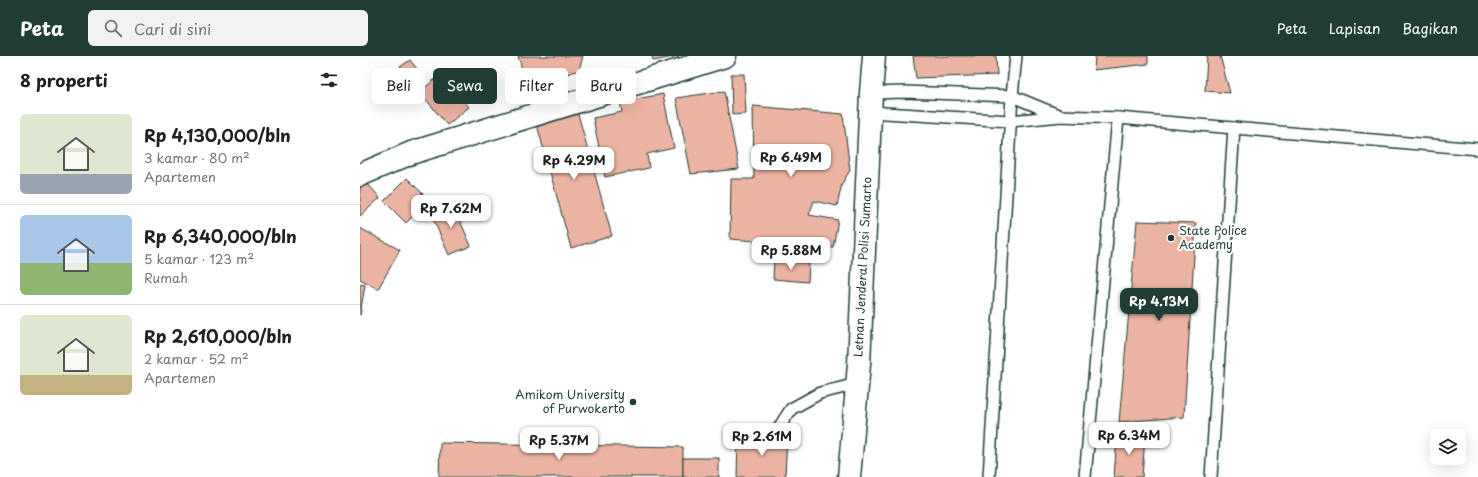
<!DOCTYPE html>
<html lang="id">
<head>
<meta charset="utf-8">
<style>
	body { margin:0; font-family:"Playpen Sans",sans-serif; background:#f2f2f2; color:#202124; height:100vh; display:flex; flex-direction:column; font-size:15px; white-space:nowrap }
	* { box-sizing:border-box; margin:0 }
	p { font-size:13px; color:#757577 }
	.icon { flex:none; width:22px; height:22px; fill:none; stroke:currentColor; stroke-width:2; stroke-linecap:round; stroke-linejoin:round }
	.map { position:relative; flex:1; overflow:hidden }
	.drawer { display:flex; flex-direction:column; background:#fff; width:360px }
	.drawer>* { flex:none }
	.hud { position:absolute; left:12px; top:12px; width:380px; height:36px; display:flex; gap:8px }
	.fabs { position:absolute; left:1070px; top:373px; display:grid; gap:8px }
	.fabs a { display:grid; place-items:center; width:36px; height:36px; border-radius:6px; background:#fff; box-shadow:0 4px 16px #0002; font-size:20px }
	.price { position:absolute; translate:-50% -34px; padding:0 9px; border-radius:8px; background:#fff; color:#222; font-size:13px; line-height:26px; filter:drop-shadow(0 1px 2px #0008) }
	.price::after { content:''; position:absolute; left:50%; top:24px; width:12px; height:9px; margin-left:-6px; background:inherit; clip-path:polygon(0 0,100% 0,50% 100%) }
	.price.on { background:#1f3d34; color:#fff }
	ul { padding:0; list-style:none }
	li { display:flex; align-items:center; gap:12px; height:100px; padding:0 20px }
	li+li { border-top:1px solid #e0e0e0 }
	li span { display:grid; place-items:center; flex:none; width:112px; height:80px; border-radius:6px; color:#555 }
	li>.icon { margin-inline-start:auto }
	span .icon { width:48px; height:48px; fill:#fffc; stroke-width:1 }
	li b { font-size:17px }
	h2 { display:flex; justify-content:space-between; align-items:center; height:48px; padding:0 20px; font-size:17px }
	.tag { padding:0 14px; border-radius:6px; background:#fff; box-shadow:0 4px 16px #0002; font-size:14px; line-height:36px }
	.tag.on { background:#1f3d34; color:#fff }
	header { display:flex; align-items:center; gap:24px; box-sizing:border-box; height:56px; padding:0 20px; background:#1f3d34; color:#fff }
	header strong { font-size:19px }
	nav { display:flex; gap:22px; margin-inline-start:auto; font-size:14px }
	.search { width:280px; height:36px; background:#f2f2f2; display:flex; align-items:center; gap:10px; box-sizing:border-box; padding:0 14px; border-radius:6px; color:#757577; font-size:15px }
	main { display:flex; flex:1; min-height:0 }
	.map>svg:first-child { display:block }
	.building { fill:#ebb3a2; stroke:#1f3d34 }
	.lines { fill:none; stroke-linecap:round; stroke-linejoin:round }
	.lane-casing { stroke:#1f3d34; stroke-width:14 }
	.street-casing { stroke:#1f3d34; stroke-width:25 }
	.secondary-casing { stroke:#1f3d34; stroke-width:25 }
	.lane { stroke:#fff; stroke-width:11 }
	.street { stroke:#fff; stroke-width:22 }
	.secondary { stroke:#fff; stroke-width:22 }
	.poi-dot { fill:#1f3d34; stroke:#fff; stroke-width:1.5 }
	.labels { text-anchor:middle; stroke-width:4; stroke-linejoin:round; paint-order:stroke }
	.poi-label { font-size:12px; fill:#1f3d34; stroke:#fff; text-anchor:start }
	.street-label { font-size:12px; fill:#1f3d34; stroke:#fff }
</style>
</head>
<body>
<header>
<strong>Peta</strong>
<div class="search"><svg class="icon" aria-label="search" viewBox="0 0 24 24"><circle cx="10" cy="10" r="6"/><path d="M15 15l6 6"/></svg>Cari di sini</div>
<nav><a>Peta</a><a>Lapisan</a><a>Bagikan</a></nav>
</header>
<main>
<section class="drawer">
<h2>8 properti<svg class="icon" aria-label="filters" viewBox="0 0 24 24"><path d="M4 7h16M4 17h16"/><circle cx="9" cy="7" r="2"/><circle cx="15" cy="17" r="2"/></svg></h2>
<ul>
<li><span style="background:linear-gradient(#dfe7d0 75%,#9aa5b1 0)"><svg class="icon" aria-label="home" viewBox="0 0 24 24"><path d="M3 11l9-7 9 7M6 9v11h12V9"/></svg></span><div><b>Rp 4,130,000/bln</b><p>3 kamar · 80 m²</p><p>Apartemen</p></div></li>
<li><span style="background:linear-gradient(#a9c7e8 60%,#8fb573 0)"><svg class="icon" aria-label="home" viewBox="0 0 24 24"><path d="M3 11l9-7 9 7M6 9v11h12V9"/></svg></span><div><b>Rp 6,340,000/bln</b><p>5 kamar · 123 m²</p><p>Rumah</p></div></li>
<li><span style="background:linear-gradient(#dfe7d0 75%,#c2b280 0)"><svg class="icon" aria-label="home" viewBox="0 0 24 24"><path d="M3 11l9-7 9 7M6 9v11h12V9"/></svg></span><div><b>Rp 2,610,000/bln</b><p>2 kamar · 52 m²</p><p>Apartemen</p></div></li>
</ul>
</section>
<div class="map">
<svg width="1118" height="421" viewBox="0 0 1118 421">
	<rect width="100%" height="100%" fill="#fff"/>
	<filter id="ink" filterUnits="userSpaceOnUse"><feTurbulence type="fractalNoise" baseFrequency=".025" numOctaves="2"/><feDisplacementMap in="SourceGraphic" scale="8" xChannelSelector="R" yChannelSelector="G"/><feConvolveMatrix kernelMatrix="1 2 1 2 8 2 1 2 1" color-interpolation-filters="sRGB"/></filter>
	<g filter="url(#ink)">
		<g class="building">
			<polygon points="158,0 223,0 219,14 168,31"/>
			<polygon points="292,0 319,0 293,5"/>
			<polygon points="553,0 636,0 637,19 556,22"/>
			<polygon points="735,0 788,0 788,8 734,14"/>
			<polygon points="847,0 860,0 870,37 845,35"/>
			<polygon points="50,4 65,23 56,30 40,11"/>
			<polygon points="81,18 109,51 87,69 60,36"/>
			<polygon points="371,18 384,18 386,58 372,59"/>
			<polygon points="364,35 379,113 331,118 316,42"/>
			<polygon points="303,38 314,92 287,98 289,112 245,121 233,62 262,56 260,46"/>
			<polygon points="393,50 483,58 490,114 482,128 477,150 454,145 449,159 478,164 473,191 370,183 371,123 394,123"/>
			<polygon points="218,58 252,180 211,192 177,69"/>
			<polygon points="2,121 20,142 0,160 0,123"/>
			<polygon points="47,122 69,144 46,167 24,145"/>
			<polygon points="92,146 111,190 89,199 70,156"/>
			<polygon points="777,165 836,167 824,361 759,366"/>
			<polygon points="0,172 40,194 18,233 0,223"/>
			<polygon points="414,205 449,207 448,226 413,223"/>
			<polygon points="0,228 5,229 0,259"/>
			<polygon points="757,379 785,381 782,421 754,421"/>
			<polygon points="378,381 427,381 425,421 377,421"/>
			<polygon points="80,387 323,391 323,421 79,421"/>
			<rect x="323" y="402" width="36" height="19"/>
		</g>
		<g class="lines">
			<defs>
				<g id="lane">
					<polyline points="511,37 544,36 652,40 698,59"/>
					<polyline points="510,56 650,65 701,60 758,62 1118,93"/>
					<polyline points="413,381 431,353 460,337 497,328"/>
					<polyline points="629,421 652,40 656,0"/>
					<polyline points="725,421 758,62"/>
					<polyline points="851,421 874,72"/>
				</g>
				<polyline id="street" points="0,119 51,97 365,0"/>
				<polyline id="secondary" points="489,421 499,308 511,37 514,0"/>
			</defs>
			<use href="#lane" class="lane-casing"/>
			<use href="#street" class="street-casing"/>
			<use href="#secondary" class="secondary-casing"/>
			<use href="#lane" class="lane"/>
			<use href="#street" class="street"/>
			<use href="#secondary" class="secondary"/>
		</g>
	</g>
	<g class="poi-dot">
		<circle cx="811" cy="182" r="4"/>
		<circle cx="273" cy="346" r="4"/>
	</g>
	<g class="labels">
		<g class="poi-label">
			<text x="819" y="179">State Police<tspan x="819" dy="14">Academy</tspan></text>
			<text x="265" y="343" text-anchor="end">Amikom University<tspan x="265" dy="14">of Purwokerto</tspan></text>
		</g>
		<g class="street-label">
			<text transform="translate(503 211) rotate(-87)" y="4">Letnan Jenderal Polisi Sumarto</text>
		</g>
	</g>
</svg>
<div class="fabs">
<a><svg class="icon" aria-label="layers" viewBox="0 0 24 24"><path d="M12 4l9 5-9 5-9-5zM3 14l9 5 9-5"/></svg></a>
</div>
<b class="price" style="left:431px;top:122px">Rp 6.49M</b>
<b class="price" style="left:214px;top:125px">Rp 4.29M</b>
<b class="price" style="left:91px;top:173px">Rp 7.62M</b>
<b class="price" style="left:431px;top:215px">Rp 5.88M</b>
<b class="price on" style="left:799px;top:266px">Rp 4.13M</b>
<b class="price" style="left:769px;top:400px">Rp 6.34M</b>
<b class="price" style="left:402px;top:401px">Rp 2.61M</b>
<b class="price" style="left:199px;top:405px">Rp 5.37M</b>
<div class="hud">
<a class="tag">Beli</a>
<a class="tag on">Sewa</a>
<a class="tag">Filter</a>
<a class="tag">Baru</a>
</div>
</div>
</main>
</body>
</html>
